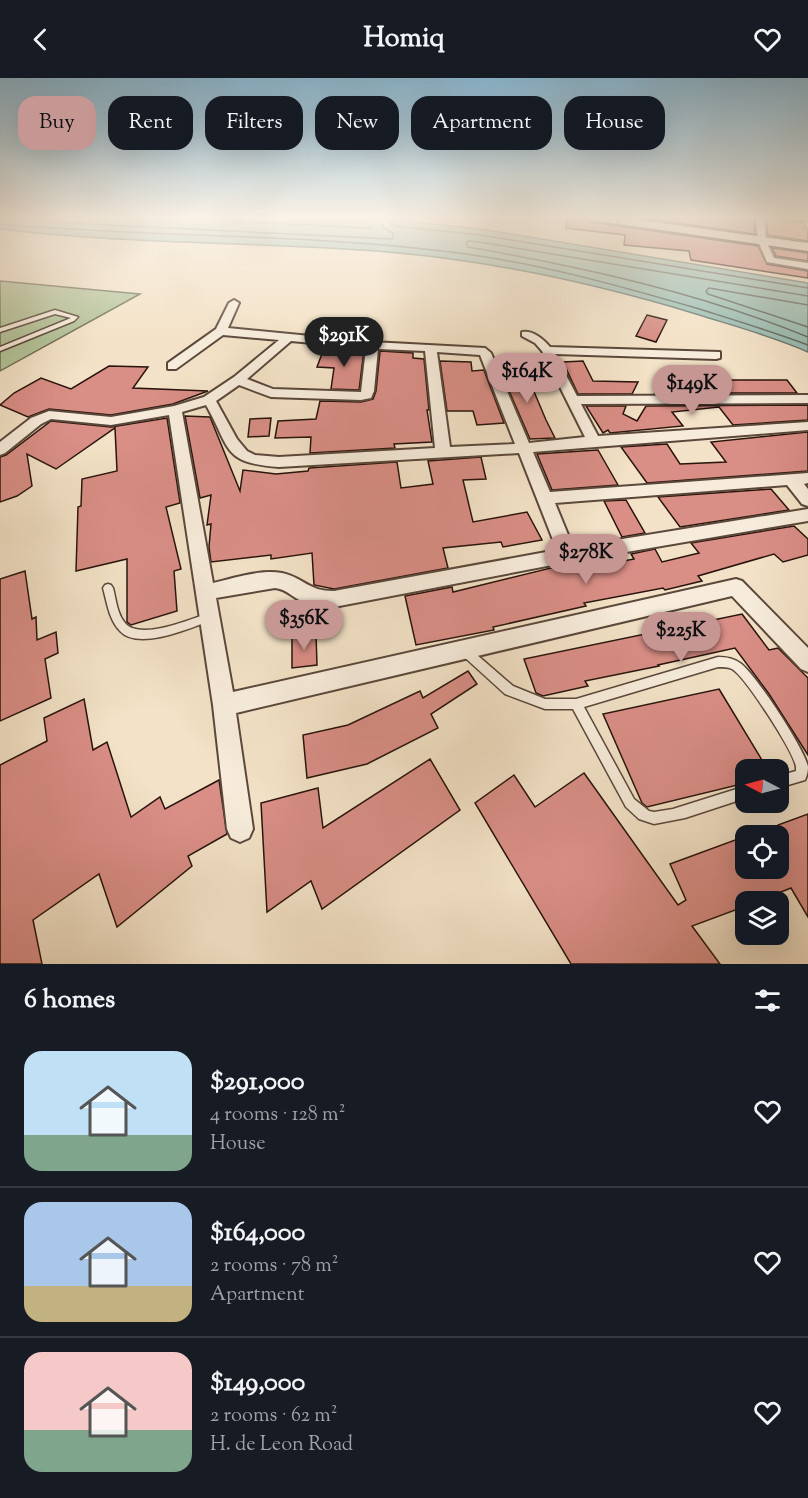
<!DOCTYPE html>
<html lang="en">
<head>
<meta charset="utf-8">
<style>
	body { margin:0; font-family:"Sorts Mill Goudy",serif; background:#20242c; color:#f1f3f6; height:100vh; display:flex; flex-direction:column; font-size:22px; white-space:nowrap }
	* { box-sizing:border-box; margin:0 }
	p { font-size:20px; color:#9ea1a6 }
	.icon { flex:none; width:33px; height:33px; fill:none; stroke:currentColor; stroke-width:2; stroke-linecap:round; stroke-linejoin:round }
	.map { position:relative; height:886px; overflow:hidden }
	.drawer { display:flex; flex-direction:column; background:#171b24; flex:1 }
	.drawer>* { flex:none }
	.hud { position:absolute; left:18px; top:18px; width:772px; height:54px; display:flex; gap:12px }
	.needle { width:39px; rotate:276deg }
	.buttons { position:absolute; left:735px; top:681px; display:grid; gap:12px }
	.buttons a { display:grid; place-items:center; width:54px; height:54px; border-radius:12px; background:#171b24; box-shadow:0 6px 24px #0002; font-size:30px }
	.price { position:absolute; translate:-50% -51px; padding:0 14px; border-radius:21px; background:#c59692; color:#111; font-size:20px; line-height:39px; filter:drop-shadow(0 2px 3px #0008) }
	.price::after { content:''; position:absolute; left:50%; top:36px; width:18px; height:14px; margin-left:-9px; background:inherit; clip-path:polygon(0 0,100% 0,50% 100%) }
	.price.current { background:#222; color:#fff }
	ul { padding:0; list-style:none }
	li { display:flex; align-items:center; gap:18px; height:150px; padding:0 24px }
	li+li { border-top:2px solid #363941 }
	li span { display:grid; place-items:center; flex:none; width:168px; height:120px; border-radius:18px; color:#555 }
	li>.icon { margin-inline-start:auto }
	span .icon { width:72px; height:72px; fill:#fffc; stroke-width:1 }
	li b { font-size:26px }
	h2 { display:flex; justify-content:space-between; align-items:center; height:72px; padding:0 24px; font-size:26px }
	.pill { padding:0 21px; border-radius:18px; background:#171b24; box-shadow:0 6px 24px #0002; font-size:21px; line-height:54px }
	.pill.current { background:#c59692; color:#111 }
	header { display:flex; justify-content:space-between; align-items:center; height:78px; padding:0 24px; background:#171b24; font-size:27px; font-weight:800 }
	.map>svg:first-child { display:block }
	.green { fill:#b4c49a; stroke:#6e6c53; stroke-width:1.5 }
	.water { fill:#9bbeb4; stroke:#6d7a71; stroke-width:1.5 }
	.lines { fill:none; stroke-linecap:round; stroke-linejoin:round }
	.shore { stroke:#626960; stroke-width:1.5 }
	.building { fill:#d98e86; stroke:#28140c; stroke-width:1.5 }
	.lane-casing { stroke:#5b483b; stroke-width:3 }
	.street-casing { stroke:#5b483b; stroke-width:4 }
	.secondary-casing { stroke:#28140c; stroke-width:3 }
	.lane { fill:#f7ecdb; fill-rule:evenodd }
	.street { fill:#f7ecdb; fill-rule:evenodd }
	.secondary { fill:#f7ecdb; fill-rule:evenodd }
</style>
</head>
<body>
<header><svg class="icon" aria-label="back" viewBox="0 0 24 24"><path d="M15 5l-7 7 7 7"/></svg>Homiq<svg class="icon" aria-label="heart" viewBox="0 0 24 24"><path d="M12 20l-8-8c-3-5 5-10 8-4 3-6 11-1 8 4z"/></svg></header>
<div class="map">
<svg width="808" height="886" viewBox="0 0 808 886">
	<rect width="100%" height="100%" fill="#f3e2c7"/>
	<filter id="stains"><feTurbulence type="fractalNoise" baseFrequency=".00333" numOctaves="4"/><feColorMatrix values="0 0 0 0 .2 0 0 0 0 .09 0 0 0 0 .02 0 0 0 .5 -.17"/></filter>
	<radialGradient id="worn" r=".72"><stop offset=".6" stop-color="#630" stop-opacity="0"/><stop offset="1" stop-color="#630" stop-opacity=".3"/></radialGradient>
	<polygon class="green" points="0,203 140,216 0,293"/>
	<path class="water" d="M0,139H363L481,151L808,205V274C772,258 734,248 696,236C581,201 465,177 345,171C230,164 114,165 0,151Z"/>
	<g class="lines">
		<g class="shore">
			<polyline points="12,139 67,145 392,161 394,156 384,150 381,139"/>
			<polyline points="136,139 370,150 373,148 372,139"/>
			<polyline points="389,139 390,145 395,148 480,157 808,210"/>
			<path d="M0,146C155,160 312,155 466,176C545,187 620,208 696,230C734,242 771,253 808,267"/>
			<path d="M808,218L479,164L468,163L466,165L468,169C583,189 700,215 808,259"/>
			<polyline points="808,227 709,210 706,213 708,216 808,249"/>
		</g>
	</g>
	<g class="building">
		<polygon points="567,139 583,139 591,144 758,168 767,186 808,193 808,200 691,182 689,173 624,167 625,157 566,150"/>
		<polygon points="634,139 754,139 755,156"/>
		<polygon points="766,139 789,140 792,143 804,145 805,150 808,151 808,163 768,157"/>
		<polygon points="772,170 808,175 808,183 776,178"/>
		<polygon points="647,237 667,242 656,264 636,258"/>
		<polygon points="359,251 379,252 376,262 356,260"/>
		<polygon points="344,271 364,272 359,312 331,311 334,290 317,289 323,273 343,275"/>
		<polygon points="380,273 413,275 413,280 424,281 429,332 427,332 432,364 394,366 395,370 310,375 311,359 275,360 278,343 316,341 320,323 361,324 373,321 376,313"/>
		<polygon points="440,283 471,284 472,293 484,292 504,345 477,347 473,333 447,333"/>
		<polygon points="583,283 593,303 638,304 632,316 578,316 563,284"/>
		<polygon points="109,288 148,289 133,310 208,313 173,326 111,337 49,331 28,339 0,327 14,315 41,300 71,311"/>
		<polygon points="524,290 546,342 555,360 530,361 500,292"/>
		<polygon points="670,302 787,302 797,315 655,315 662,304 671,305"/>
		<polygon points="808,327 808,342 733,347 719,329 672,334 683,348 610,355 608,352 603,355 586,328 626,328 623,336 637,343 646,328"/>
		<polygon points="185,338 210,339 240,413 243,392 276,396 308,393 309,390 397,384 401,410 433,406 428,383 481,379 486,401 463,402 473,444 527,434 542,462 503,469 501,464 443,470 448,490 334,511 314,507 312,475 271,481 271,477 211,484 209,469 211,446 207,447 211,417 200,420"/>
		<polygon points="167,340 180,425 166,429 181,491 174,493 177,533 131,547 127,544 127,481 76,493 78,429 81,428 82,401 117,393 115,350 56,391 27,376 32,408 17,418 0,424 0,379 6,377 51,343 111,349"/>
		<polygon points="271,340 269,358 248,359 250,341"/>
		<polygon points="808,354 808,393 647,405 621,369 667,366 680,386 726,384 711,364"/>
		<polygon points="598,372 618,407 552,412 537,376"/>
		<polygon points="771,411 789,432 680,449 658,419"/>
		<polygon points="626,422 645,455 622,459 604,423"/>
		<polygon points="794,448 808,461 808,477 783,484 774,476 698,498 702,503 665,512 663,510 584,525 586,528 493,549 494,552 416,567 405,518 452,509 453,514 563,487 567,494 634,481 631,476 655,471 662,484 699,475 691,465"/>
		<polygon points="25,493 32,541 36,539 37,562 56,554 58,575 45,581 51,620 0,643 0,501"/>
		<polygon points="742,536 769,572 778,570 808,600 808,677 769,616 735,570 658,587 659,588 585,603 588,608 543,618 536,615 524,581"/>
		<polygon points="316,556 317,587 292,590 292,559"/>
		<polygon points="468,593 477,606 431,636 438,650 367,686 307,700 303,657 348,647 420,613 423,620"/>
		<polygon points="719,611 768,692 746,692 746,705 647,729 642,725 603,636"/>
		<polygon points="84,621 93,672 107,664 131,739 160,719 165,731 219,702 227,756 188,778 192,788 117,849 99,796 33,842 42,886 0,886 0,687 47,663 44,640"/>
		<polygon points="430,681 460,732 322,831 311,803 267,834 261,725 318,710 323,750"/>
		<polygon points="584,695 678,827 686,822 670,786 746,758 746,790 778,790 778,747 808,736 808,839 791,810 756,824 746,824 746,828 692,848 720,886 571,886 475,725 514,697 535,729"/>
	</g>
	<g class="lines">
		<defs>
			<g id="lane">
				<polygon points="55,232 78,239 74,243 0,273 0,269 71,240 55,236 0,254 0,250"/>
				<path d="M108,506L111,507L113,510C116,521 117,536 125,545C140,563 191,541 209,535L212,536L214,539L212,542C191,550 138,573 120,553C109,542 107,524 103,510L105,507Z"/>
				<path d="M465,568L469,570L513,608L545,621H576L718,579C726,579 733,580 740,585C755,595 805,671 808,689C808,693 807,698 805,702L778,710V698L796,693C796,692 796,690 796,689C794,674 745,598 732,591C728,589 723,589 718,589L584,629L634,721L649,733L654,734L673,731L746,708V720L685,740L654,746L639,741L626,729L573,631H545L505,616L461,576L460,573L461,570Z"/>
			</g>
			<g id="street">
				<polygon points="756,139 764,139 766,163 774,180 808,185 808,191 767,184 758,163"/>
				<polygon points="791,139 808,139 808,143 792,141"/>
				<path d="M234,222L239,225L228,250L372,264L485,270L491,275L529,365L585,359L542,273L535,265L522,258V254C533,252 543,261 550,269L720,274V280L716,281L555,276L577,318L808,317V325L581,326L598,358L808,344V352L533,374L550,414L808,395V405L804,406L808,411V428L802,426L787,407L555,425L573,469L808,431V443L568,484L334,529C322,529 311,528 301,523C291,518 286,511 275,510L216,520L233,614L736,501L742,503L808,570V594L801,591L732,518L236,635L253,751L249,760L240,764L231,760L227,751L213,627L169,337L111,347L51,341L41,346L5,375L0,377V364L31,340L49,333L111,339L174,328L204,319L234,299L279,262L223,257L176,291H168V285L216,251L229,225ZM291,263L366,270L361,314L273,311L247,301ZM378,271L425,273L435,370L279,379L255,377L247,373L237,361L216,323L239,307L271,319L361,322L371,320L374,313ZM437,274L480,277L515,366L450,369ZM206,327C231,371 222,385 279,389L519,375L557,472L334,513C307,513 305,500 282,495C261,491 234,500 213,505L182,334Z"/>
			</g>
			<polygon id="secondary" points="585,139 617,139 808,165 808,173 591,142"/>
		</defs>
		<use href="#lane" class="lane-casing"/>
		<use href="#street" class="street-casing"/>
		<use href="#secondary" class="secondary-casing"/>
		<use href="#lane" class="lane"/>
		<use href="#street" class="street"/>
		<use href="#secondary" class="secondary"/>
	</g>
	<linearGradient id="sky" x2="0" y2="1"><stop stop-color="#89b8d3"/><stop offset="0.53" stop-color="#faf2e6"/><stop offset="1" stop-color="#faf2e6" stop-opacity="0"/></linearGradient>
	<rect width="808" height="263" fill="url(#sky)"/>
	<rect width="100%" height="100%" filter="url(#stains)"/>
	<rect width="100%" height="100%" fill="url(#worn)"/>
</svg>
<div class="buttons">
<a><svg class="needle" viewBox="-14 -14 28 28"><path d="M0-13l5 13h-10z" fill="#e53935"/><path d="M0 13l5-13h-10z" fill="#9ea1a6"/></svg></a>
<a><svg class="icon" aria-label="locate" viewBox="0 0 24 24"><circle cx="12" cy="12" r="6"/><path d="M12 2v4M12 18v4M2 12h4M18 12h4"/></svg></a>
<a><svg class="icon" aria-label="layers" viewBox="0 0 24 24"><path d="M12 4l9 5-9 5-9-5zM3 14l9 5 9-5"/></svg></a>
</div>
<b class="price current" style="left:344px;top:290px">$291K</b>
<b class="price" style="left:527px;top:326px">$164K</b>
<b class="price" style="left:692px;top:338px">$149K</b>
<b class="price" style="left:586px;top:507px">$278K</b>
<b class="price" style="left:304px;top:573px">$356K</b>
<b class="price" style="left:681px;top:585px">$225K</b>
<div class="hud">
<a class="pill current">Buy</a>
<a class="pill">Rent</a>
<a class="pill">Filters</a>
<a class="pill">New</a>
<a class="pill">Apartment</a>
<a class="pill">House</a>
</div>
</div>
<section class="drawer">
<h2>6 homes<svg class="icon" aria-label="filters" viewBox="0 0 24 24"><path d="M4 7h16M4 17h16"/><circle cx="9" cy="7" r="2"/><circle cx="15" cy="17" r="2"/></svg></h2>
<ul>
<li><span style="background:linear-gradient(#bfe0f5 70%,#7fa58c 0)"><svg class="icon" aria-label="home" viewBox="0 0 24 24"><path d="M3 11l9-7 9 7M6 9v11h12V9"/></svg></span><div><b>$291,000</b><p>4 rooms · 128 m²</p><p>House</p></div><svg class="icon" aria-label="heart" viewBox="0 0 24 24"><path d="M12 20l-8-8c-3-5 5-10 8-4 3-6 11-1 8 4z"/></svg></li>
<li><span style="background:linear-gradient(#a9c7e8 70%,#c2b280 0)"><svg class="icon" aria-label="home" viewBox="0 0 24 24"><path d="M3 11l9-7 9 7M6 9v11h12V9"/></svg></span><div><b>$164,000</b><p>2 rooms · 78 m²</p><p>Apartment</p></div><svg class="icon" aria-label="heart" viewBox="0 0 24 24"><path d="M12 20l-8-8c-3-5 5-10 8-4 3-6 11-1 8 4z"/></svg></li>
<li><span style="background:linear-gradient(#f6c9c9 65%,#7fa58c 0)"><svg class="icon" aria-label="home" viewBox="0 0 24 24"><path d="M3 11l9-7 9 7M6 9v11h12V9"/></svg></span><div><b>$149,000</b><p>2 rooms · 62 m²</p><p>H. de Leon Road</p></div><svg class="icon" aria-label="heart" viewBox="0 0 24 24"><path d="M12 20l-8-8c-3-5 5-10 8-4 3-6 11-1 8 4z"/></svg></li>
</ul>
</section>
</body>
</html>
